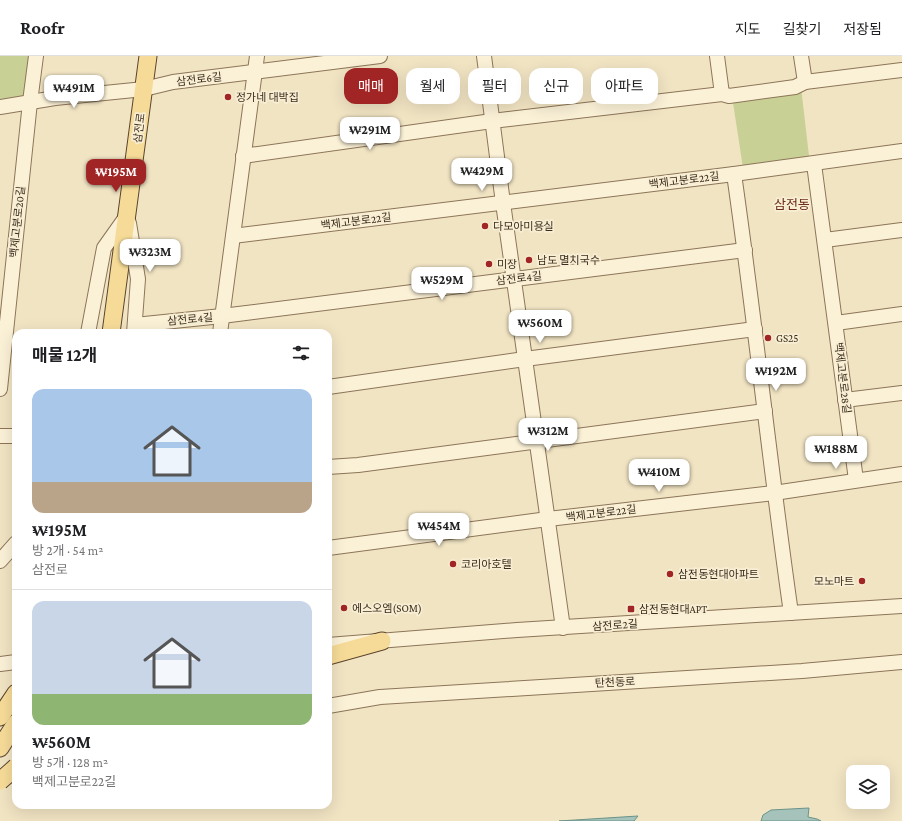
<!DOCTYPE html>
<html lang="ko">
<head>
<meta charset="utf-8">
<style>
	body { margin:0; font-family:"Crimson Pro","Noto Sans KR",serif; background:#f2f2f2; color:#202124; height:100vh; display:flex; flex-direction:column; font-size:15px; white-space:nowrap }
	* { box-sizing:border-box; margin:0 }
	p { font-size:13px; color:#757577 }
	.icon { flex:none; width:22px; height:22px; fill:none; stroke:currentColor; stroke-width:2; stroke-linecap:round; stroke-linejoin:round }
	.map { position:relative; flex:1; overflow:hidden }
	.drawer { position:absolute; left:12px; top:273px; width:320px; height:480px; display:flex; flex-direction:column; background:#fff; border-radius:12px; box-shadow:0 4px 16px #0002 }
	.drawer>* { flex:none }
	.banner { position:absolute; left:344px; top:12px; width:380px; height:36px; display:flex; gap:8px }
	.controls { position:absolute; left:846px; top:709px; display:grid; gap:8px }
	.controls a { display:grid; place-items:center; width:44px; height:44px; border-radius:8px; background:#fff; box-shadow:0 4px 16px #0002; font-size:20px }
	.price { position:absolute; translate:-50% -34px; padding:0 9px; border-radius:8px; background:#fff; color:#222; font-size:13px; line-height:26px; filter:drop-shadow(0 1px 2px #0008) }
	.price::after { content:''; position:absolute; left:50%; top:24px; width:12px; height:9px; margin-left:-6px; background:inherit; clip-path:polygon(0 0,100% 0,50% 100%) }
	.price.current { background:#a02524; color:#fff }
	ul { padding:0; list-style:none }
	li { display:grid; align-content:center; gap:8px; height:212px; padding:0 20px }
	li+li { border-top:1px solid #e0e0e0 }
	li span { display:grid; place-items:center; height:124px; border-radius:12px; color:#555 }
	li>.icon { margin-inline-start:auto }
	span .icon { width:72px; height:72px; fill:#fffc; stroke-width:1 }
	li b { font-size:17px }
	h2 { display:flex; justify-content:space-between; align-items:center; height:48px; padding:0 20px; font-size:17px }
	.tag { padding:0 14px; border-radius:12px; background:#fff; box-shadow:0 4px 16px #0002; font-size:14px; line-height:36px }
	.tag.current { background:#a02524; color:#fff }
	header { display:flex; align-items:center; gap:24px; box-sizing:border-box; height:56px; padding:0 20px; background:#fff; border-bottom:1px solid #e0e0e0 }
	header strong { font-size:19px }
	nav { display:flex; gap:22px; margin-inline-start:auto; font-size:14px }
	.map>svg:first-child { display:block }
	.green { fill:#c8d096 }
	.water { fill:#a5c3bb; stroke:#6b9389 }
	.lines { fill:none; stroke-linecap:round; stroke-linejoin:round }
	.minor-casing { stroke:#8c7558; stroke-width:16 }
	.major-casing { stroke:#5a432d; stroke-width:19 }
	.minor { stroke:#fbf1d7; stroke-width:14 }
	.major { stroke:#f6db98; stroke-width:17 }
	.major-bridge-casing { stroke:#5a432d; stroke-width:19; stroke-linecap:butt }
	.major-bridge { stroke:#f6db98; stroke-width:17 }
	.poi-dot { fill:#a02524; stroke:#f8eed3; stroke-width:1.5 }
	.labels { text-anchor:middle; stroke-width:3.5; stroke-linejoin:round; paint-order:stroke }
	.street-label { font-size:11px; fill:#3b2c1d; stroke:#f8eed3 }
	.poi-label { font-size:11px; fill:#3b2c1d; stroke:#f8eed3; text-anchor:start }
	.quarter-label { font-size:13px; fill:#6b2c1a; stroke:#f8eed3 }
</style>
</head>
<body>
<header>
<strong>Roofr</strong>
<nav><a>지도</a><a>길찾기</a><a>저장됨</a></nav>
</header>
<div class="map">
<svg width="902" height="765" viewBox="0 0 902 765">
	<rect width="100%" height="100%" fill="#f1e4c3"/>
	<g class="green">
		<polygon points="0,0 36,0 30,46 0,51"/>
		<polygon points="801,31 809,100 743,112 732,40"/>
	</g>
	<g class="water">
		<polygon points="809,752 808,761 817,763 821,765 761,765 763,759 771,754"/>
		<polygon points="638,760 634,765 559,765"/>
	</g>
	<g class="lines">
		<defs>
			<g id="minor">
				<polyline points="484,0 503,147 563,572"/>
				<polyline points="717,0 722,38"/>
				<polyline points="801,0 805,26"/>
				<polyline points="0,51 55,42 144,33 173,26 380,0"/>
				<polyline points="243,100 492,65 722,38 729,40 795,31 805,26 902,14"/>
				<polyline points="814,108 856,424"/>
				<path d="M734,118C755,264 770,411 791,557"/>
				<polyline points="129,167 138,223 134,277"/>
				<polyline points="233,180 734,118 902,95"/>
				<polyline points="825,184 902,174"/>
				<polyline points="836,267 902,258"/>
				<polyline points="135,269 222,260 745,194"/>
				<polyline points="88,277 104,192 126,161"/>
				<polyline points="220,277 257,0"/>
				<polyline points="328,331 525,303 755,273"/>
				<polyline points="0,333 30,46 36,0"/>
				<polyline points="845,344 902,337"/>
				<polyline points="0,380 16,380"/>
				<polyline points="328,411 358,409 765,355"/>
				<polyline points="328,492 548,463 774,437 902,418"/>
				<polyline points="0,505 16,487"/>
				<polyline points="328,589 517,574 902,550"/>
				<polyline points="0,608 16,606"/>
				<polyline points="328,650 380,641 802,615 902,606"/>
			</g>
			<g id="major">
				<polyline points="111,277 148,0"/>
				<polyline points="328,600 382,585"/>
				<polyline points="0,661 16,637"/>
				<polyline points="0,692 16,667"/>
			</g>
		</defs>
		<use href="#minor" class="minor-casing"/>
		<use href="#major" class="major-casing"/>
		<use href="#minor" class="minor"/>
		<use href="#major" class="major"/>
		<defs>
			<polyline id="major-bridge" points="0,725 16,711"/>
		</defs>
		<use href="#major-bridge" class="major-bridge-casing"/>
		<use href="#major-bridge" class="major-bridge"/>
	</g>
	<g class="poi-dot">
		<circle cx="228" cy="41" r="4"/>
		<circle cx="485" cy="170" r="4"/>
		<circle cx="529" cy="204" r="4"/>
		<circle cx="489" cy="208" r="4"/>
		<circle cx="768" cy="282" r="4"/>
		<circle cx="453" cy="508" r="4"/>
		<circle cx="670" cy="518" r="4"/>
		<circle cx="862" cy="525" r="4"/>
		<circle cx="344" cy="552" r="4"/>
		<rect x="627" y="549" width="8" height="8" rx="2"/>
	</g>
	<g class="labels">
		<g class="street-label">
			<text transform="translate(199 23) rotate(-7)" y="4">삼전로6길</text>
			<text transform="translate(139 72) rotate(-83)" y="4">삼전로</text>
			<text transform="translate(684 124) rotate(-7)" y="4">백제고분로22길</text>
			<text transform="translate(356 165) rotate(-7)" y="4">백제고분로22길</text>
			<text transform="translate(17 166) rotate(-84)" y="4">백제고분로20길</text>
			<text transform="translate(519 222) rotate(-7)" y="4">삼전로4길</text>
			<text transform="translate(190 263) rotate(-5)" y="4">삼전로4길</text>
			<text transform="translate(843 322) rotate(83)" y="4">백제고분로28길</text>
			<text transform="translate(601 457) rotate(-7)" y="4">백제고분로22길</text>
			<text transform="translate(615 569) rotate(-4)" y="4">삼전로2길</text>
			<text transform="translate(615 626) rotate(-3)" y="4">탄천동로</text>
		</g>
		<g class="poi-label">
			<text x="236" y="45">정가네 대박집</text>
			<text x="493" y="174">다모아미용실</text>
			<text x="537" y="208">남도 멸치국수</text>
			<text x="497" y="212">미장</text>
			<text x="776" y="286">GS25</text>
			<text x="461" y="512">코리아호텔</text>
			<text x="678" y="522">삼전동현대아파트</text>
			<text x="854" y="529" text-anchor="end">모노마트</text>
			<text x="352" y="556">에스오엠(SOM)</text>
			<text x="639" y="557">삼전동현대APT</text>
		</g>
		<g class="quarter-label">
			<text x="792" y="153">삼전동</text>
		</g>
	</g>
</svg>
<div class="controls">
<a><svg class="icon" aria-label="layers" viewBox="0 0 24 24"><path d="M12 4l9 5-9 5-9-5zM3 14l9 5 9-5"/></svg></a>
</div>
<b class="price" style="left:74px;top:53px">₩491M</b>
<b class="price" style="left:370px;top:95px">₩291M</b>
<b class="price" style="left:482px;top:136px">₩429M</b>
<b class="price current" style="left:116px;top:137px">₩195M</b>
<b class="price" style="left:150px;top:217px">₩323M</b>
<b class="price" style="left:442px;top:245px">₩529M</b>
<b class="price" style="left:540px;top:288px">₩560M</b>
<b class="price" style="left:776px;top:336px">₩192M</b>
<b class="price" style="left:548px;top:396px">₩312M</b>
<b class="price" style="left:836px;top:414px">₩188M</b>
<b class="price" style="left:659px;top:437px">₩410M</b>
<b class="price" style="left:439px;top:491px">₩454M</b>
<div class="banner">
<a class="tag current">매매</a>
<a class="tag">월세</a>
<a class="tag">필터</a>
<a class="tag">신규</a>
<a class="tag">아파트</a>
</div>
<section class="drawer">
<h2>매물 12개<svg class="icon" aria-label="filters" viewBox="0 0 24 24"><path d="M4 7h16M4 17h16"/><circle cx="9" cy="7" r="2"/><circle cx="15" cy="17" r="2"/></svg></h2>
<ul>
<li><span style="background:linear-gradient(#a9c7e8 75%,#b9a48a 0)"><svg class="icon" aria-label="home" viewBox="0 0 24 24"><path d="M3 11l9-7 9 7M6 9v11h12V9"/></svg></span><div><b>₩195M</b><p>방 2개 · 54 m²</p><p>삼전로</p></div></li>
<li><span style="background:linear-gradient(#c9d6e8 75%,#8fb573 0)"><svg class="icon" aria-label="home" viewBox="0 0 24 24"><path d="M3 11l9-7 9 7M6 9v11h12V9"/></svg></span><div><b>₩560M</b><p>방 5개 · 128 m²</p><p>백제고분로22길</p></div></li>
</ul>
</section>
</div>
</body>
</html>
